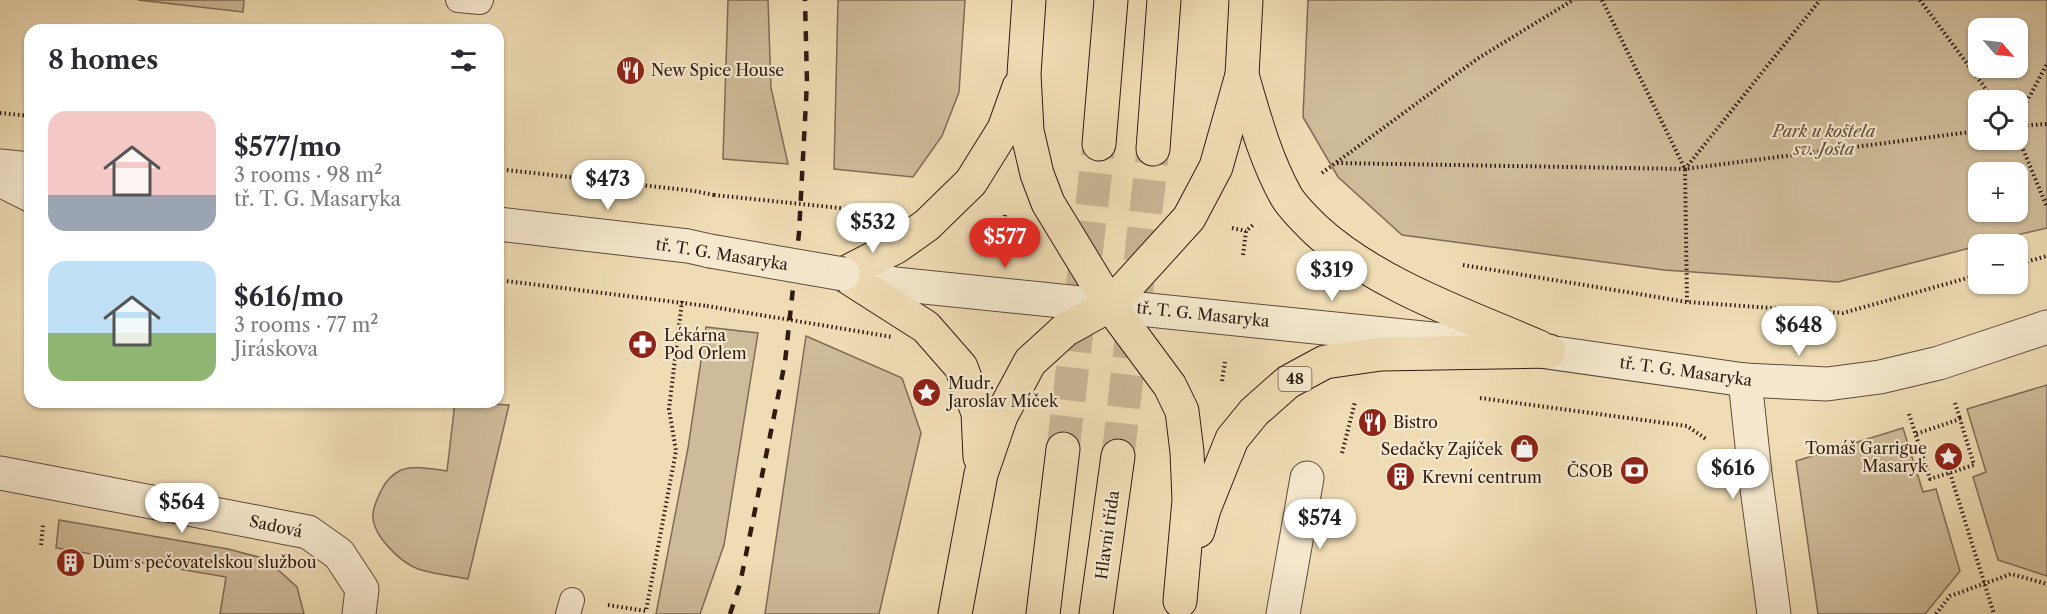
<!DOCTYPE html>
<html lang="en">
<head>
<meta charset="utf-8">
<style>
	body { margin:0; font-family:"Libre Caslon Text",serif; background:#f2f2f3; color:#2b2b33; height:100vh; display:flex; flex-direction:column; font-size:22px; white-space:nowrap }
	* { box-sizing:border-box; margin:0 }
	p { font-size:20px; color:#7c7c81 }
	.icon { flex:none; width:33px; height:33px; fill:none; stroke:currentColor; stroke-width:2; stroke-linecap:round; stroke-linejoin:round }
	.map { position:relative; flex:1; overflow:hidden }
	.sheet { position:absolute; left:24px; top:24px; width:480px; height:384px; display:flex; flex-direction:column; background:#fff; border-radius:18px; box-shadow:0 2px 4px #0004 }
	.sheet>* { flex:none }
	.needle { width:39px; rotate:118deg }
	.tools { position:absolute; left:1968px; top:18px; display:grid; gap:12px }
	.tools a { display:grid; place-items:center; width:60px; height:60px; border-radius:12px; background:#fff; box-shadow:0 2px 4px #0004; font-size:30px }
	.price { position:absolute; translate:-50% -51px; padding:0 14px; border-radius:21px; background:#fff; color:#222; font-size:20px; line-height:39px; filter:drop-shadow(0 2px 3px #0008) }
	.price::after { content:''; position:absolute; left:50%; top:36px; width:18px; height:14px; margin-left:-9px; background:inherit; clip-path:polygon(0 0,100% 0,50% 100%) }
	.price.current { background:#d93025; color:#fff }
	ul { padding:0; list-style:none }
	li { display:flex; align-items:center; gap:18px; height:150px; padding:0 24px }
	li span { display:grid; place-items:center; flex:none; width:168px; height:120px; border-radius:18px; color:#555 }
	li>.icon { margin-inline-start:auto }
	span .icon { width:72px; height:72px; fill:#fffc; stroke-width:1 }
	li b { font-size:26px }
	h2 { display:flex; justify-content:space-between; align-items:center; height:72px; padding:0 24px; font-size:26px }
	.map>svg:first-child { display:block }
	.green { fill:#cebb99; stroke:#7e6b56; stroke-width:1.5; fill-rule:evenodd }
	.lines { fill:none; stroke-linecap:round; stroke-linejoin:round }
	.primary-tunnel { stroke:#c9b594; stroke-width:33; stroke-dasharray:33 16; stroke-linecap:butt }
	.service-casing { stroke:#5f4b3b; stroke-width:26 }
	.minor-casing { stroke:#5f4b3b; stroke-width:35 }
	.tertiary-casing { stroke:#5f4b3b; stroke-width:35 }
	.primary-casing { stroke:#2f1b13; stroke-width:35 }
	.path { stroke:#2f1b13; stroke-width:4; stroke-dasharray:1.5 3; stroke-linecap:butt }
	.service { stroke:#f5e8ce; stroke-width:24 }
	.minor { stroke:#f5e8ce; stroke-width:33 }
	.tertiary { stroke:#f5e8ce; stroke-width:33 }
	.primary { stroke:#efdcb4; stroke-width:33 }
	.rail { stroke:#2f1b13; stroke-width:4.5; stroke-dasharray:10 10; stroke-linecap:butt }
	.tertiary-bridge-casing { stroke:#5f4b3b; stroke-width:35; stroke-linecap:butt }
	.path-bridge { stroke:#2f1b13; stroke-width:4; stroke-dasharray:1.5 3; stroke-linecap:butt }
	.tertiary-bridge { stroke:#f5e8ce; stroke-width:33 }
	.labels { text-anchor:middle; stroke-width:4.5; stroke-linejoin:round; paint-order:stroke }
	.shield { fill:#f5e8ce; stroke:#6a584b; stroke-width:1.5 }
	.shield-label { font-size:15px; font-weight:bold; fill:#2f1b13 }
	.poi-label { font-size:16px; fill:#2f1b13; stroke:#f5e8ce; text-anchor:start }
	.park-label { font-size:16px; font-style:italic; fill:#5f4b3b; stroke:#f5e8ce }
	.street-label { font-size:16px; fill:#2f1b13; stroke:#f5e8ce }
</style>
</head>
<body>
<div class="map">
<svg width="2047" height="614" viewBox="0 0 2047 614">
	<rect width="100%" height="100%" fill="#efdcb4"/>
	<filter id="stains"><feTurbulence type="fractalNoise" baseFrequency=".00333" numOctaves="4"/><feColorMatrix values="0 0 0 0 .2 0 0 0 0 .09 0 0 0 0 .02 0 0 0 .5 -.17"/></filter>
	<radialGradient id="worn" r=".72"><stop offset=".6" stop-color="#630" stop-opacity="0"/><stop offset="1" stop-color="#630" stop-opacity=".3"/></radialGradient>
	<g class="green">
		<polygon points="138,0 244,0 243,12"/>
		<polygon points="728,0 768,0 771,88 788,164 723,159"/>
		<polygon points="838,0 965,0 959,92 942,136 913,177 834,169"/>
		<path d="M1308,0H2047V228L1978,244V246L1838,282L1664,270L1402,235L1338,177L1303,117ZM1978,28H2018V68H1978ZM1978,100H2018V140H1978ZM1978,172H2018V212H1978Z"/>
		<polygon points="706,327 758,333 724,545 700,614 656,614 688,448"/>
		<polygon points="806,336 902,378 921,433 879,614 765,614"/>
		<polygon points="2047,385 2047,576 1998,560 1973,477 1986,472 1967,409"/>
		<path d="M455,402L509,405L468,579C452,576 433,574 418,569C400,562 372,535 373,515C373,506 378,497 382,489C386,481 393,474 401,470C416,465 432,469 447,471Z"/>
		<polygon points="1903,428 1923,492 1936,489 1960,571 1925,614 1818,614 1796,461"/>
		<polygon points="59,520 228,549 266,559 297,587 304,614 220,614 226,577 56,548"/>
	</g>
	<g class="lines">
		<g class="primary-tunnel">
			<polyline points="1063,449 1099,144"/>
			<polyline points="1118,456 1153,149"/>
		</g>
		<defs>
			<g id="service">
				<polyline points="458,0 480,2 481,0"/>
				<polyline points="0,185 30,200"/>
				<polyline points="568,614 572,600"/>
			</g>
			<g id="minor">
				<polyline points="1745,380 1755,474 1774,614"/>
				<polyline points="0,473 308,532 339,554 362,589 359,614"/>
				<polyline points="1283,614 1307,478"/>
			</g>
			<g id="tertiary">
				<polyline points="0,166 30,169"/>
				<polyline points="498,224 688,246 710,251"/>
				<polyline points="843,274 895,284 1462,342"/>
				<polyline points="1519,348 1745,380 1827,384 1880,377 1939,363 2047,327"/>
			</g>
			<g id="primary">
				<polyline points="1029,0 1024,74 1027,131 1037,174 1048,203 1110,305 1170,386 1182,411 1187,452 1189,500 1180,601"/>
				<path d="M1242,75C1254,116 1265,158 1286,196C1293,208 1306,220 1316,230C1375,284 1465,315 1539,347"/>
				<polyline points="1099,144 1111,0"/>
				<polyline points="1153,149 1164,0"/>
				<polyline points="843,274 896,247 927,225 971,182 1004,129 1019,87"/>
				<polyline points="843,274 926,327 961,367 978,413 980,457"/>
				<polyline points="1198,531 1204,509 1232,439 1254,412 1288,382 1325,362 1381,354 1549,351"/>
				<polyline points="955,614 981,474 1001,416 1030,362 1065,330 1110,305 1189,218 1216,167 1242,75 1246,0"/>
				<polyline points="1043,614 1063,449"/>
				<polyline points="1096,614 1118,456"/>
			</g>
		</defs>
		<use href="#service" class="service-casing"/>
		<use href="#minor" class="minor-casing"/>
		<use href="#tertiary" class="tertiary-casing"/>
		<use href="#primary" class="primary-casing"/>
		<g class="path">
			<polyline points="1602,0 1685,169 1687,302"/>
			<polyline points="1920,0 1994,100"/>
			<polyline points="0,113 30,116"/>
			<polyline points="2018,118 2047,64"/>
			<polyline points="2018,126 2047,124"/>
			<polyline points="2018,137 2047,207"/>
			<polyline points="1337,163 1685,169 1978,131"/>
			<polyline points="498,169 694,191 714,195"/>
			<polyline points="1685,169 1820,0"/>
			<polyline points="1322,173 1477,59 1573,0"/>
			<polyline points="1232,228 1246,231"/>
			<polyline points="1000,252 1005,215"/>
			<polyline points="1243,255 1246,231 1254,224"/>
			<polyline points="2018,264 2047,256"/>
			<polyline points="1463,265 1687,302 1843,313 1978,275"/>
			<polyline points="498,280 707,306"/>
			<polyline points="1222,381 1225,362"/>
			<polyline points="1480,398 1687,426 1706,439"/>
			<polyline points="1955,403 1960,419"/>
			<polyline points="1909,414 1930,479 1974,465 1960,419 1916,434"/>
			<polyline points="1342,453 1355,402"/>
			<polyline points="1950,473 1994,614"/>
			<polyline points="41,545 43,525"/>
			<polyline points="608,605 646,611 676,451 669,409 682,301"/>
			<polyline points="1936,614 1950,596 2011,574 2047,584"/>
		</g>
		<use href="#service" class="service"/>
		<use href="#minor" class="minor"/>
		<use href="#tertiary" class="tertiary"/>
		<use href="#primary" class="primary"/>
		<polyline class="rail" points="730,614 740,584 785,362 799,233 807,82 805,0"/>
		<defs>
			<polyline id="tertiary-bridge" points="710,251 843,274"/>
		</defs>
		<use href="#tertiary-bridge" class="tertiary-bridge-casing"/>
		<g class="path-bridge">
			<polyline points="714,195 898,214"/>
			<polyline points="707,306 892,337"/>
		</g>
		<use href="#tertiary-bridge" class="tertiary-bridge"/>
	</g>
	<defs>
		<symbol id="restaurant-disc" viewBox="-11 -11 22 22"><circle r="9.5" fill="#8f2418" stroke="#f5e8ce"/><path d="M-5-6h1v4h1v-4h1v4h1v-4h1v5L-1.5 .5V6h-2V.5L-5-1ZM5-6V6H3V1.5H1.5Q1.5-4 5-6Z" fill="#fff"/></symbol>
		<symbol id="pharmacy-disc" viewBox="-11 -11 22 22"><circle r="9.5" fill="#8f2418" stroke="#f5e8ce"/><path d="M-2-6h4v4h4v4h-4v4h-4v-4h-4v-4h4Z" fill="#fff"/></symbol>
		<symbol id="sight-disc" viewBox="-11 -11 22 22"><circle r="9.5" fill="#8f2418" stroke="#f5e8ce"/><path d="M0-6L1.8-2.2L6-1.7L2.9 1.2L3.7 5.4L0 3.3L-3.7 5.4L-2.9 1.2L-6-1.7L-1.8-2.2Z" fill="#fff"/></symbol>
		<symbol id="shop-disc" viewBox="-11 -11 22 22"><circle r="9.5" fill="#8f2418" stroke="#f5e8ce"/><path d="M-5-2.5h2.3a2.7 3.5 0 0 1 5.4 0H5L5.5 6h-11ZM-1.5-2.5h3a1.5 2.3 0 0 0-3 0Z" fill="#fff"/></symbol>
		<symbol id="bank-disc" viewBox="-11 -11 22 22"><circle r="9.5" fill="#8f2418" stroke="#f5e8ce"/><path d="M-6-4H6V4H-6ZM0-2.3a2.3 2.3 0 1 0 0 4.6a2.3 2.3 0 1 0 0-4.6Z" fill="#fff"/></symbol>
		<symbol id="building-disc" viewBox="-11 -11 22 22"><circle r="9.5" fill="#8f2418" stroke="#f5e8ce"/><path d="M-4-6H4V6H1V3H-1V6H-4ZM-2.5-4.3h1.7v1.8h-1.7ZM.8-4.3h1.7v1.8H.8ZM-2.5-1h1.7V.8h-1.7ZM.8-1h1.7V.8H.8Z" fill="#fff"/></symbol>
	</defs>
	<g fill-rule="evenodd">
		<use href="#restaurant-disc" x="614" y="54" width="33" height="33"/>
		<use href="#pharmacy-disc" x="626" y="328" width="33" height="33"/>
		<use href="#sight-disc" x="910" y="376" width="33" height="33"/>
		<use href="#restaurant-disc" x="1356" y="406" width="33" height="33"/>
		<use href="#shop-disc" x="1508" y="432" width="33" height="33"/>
		<use href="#sight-disc" x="1932" y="440" width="33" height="33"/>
		<use href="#bank-disc" x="1618" y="454" width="33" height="33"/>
		<use href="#building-disc" x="1384" y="460" width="33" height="33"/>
		<use href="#building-disc" x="54" y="546" width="33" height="33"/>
	</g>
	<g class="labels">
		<rect class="shield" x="1278.5" y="367" width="33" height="24" rx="4.5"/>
		<g class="shield-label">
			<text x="1295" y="384">48</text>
		</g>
		<g class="poi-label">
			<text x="651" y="76">New Spice House</text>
			<text x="664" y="341">Lékárna<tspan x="664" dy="18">Pod Orlem</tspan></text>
			<text x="948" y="389">Mudr.<tspan x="948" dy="18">Jaroslav Míček</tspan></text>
			<text x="1393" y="428">Bistro</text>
			<text x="1927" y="454" text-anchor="end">Tomáš Garrigue<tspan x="1927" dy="18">Masaryk</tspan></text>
			<text x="1503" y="455" text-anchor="end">Sedačky Zajíček</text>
			<text x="1613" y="477" text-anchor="end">ČSOB</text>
			<text x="1422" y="483">Krevní centrum</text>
			<text x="92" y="568">Dům s pečovatelskou službou</text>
		</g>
		<g class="park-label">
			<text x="1824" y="137">Park u kostela<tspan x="1824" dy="18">sv. Jošta</tspan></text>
		</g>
		<g class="street-label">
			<text transform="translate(722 254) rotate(9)" y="6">tř. T. G. Masaryka</text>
			<text transform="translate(1203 314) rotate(6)" y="6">tř. T. G. Masaryka</text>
			<text transform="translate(1686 371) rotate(8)" y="6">tř. T. G. Masaryka</text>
			<text transform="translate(276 526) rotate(12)" y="6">Sadová</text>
			<text transform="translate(1107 535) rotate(-82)" y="6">Hlavní třída</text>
		</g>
	</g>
	<rect width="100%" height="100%" filter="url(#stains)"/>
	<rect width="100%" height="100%" fill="url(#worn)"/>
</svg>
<div class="tools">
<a><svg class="needle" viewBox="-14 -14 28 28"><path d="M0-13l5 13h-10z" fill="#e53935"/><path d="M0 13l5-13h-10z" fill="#7c7c81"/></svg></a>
<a><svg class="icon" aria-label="locate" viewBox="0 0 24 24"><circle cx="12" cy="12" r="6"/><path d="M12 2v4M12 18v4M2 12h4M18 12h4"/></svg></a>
<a>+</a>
<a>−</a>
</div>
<b class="price" style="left:608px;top:211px">$473</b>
<b class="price" style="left:873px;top:254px">$532</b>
<b class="price current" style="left:1005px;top:269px">$577</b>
<b class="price" style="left:1332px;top:302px">$319</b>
<b class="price" style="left:1799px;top:357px">$648</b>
<b class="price" style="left:1733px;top:500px">$616</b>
<b class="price" style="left:182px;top:534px">$564</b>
<b class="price" style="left:1320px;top:550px">$574</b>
<section class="sheet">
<h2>8 homes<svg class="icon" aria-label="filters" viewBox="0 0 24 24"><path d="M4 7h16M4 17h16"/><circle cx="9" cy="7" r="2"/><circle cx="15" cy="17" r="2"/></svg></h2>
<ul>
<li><span style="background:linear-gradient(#f6c9c9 70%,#9aa5b1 0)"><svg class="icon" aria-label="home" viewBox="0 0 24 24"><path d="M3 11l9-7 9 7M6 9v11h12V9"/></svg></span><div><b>$577/mo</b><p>3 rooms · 98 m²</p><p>tř. T. G. Masaryka</p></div></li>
<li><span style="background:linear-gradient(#bfe0f5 60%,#8fb573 0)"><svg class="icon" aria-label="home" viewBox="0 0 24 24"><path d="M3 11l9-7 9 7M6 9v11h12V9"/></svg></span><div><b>$616/mo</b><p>3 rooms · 77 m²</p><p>Jiráskova</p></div></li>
</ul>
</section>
</div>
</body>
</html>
